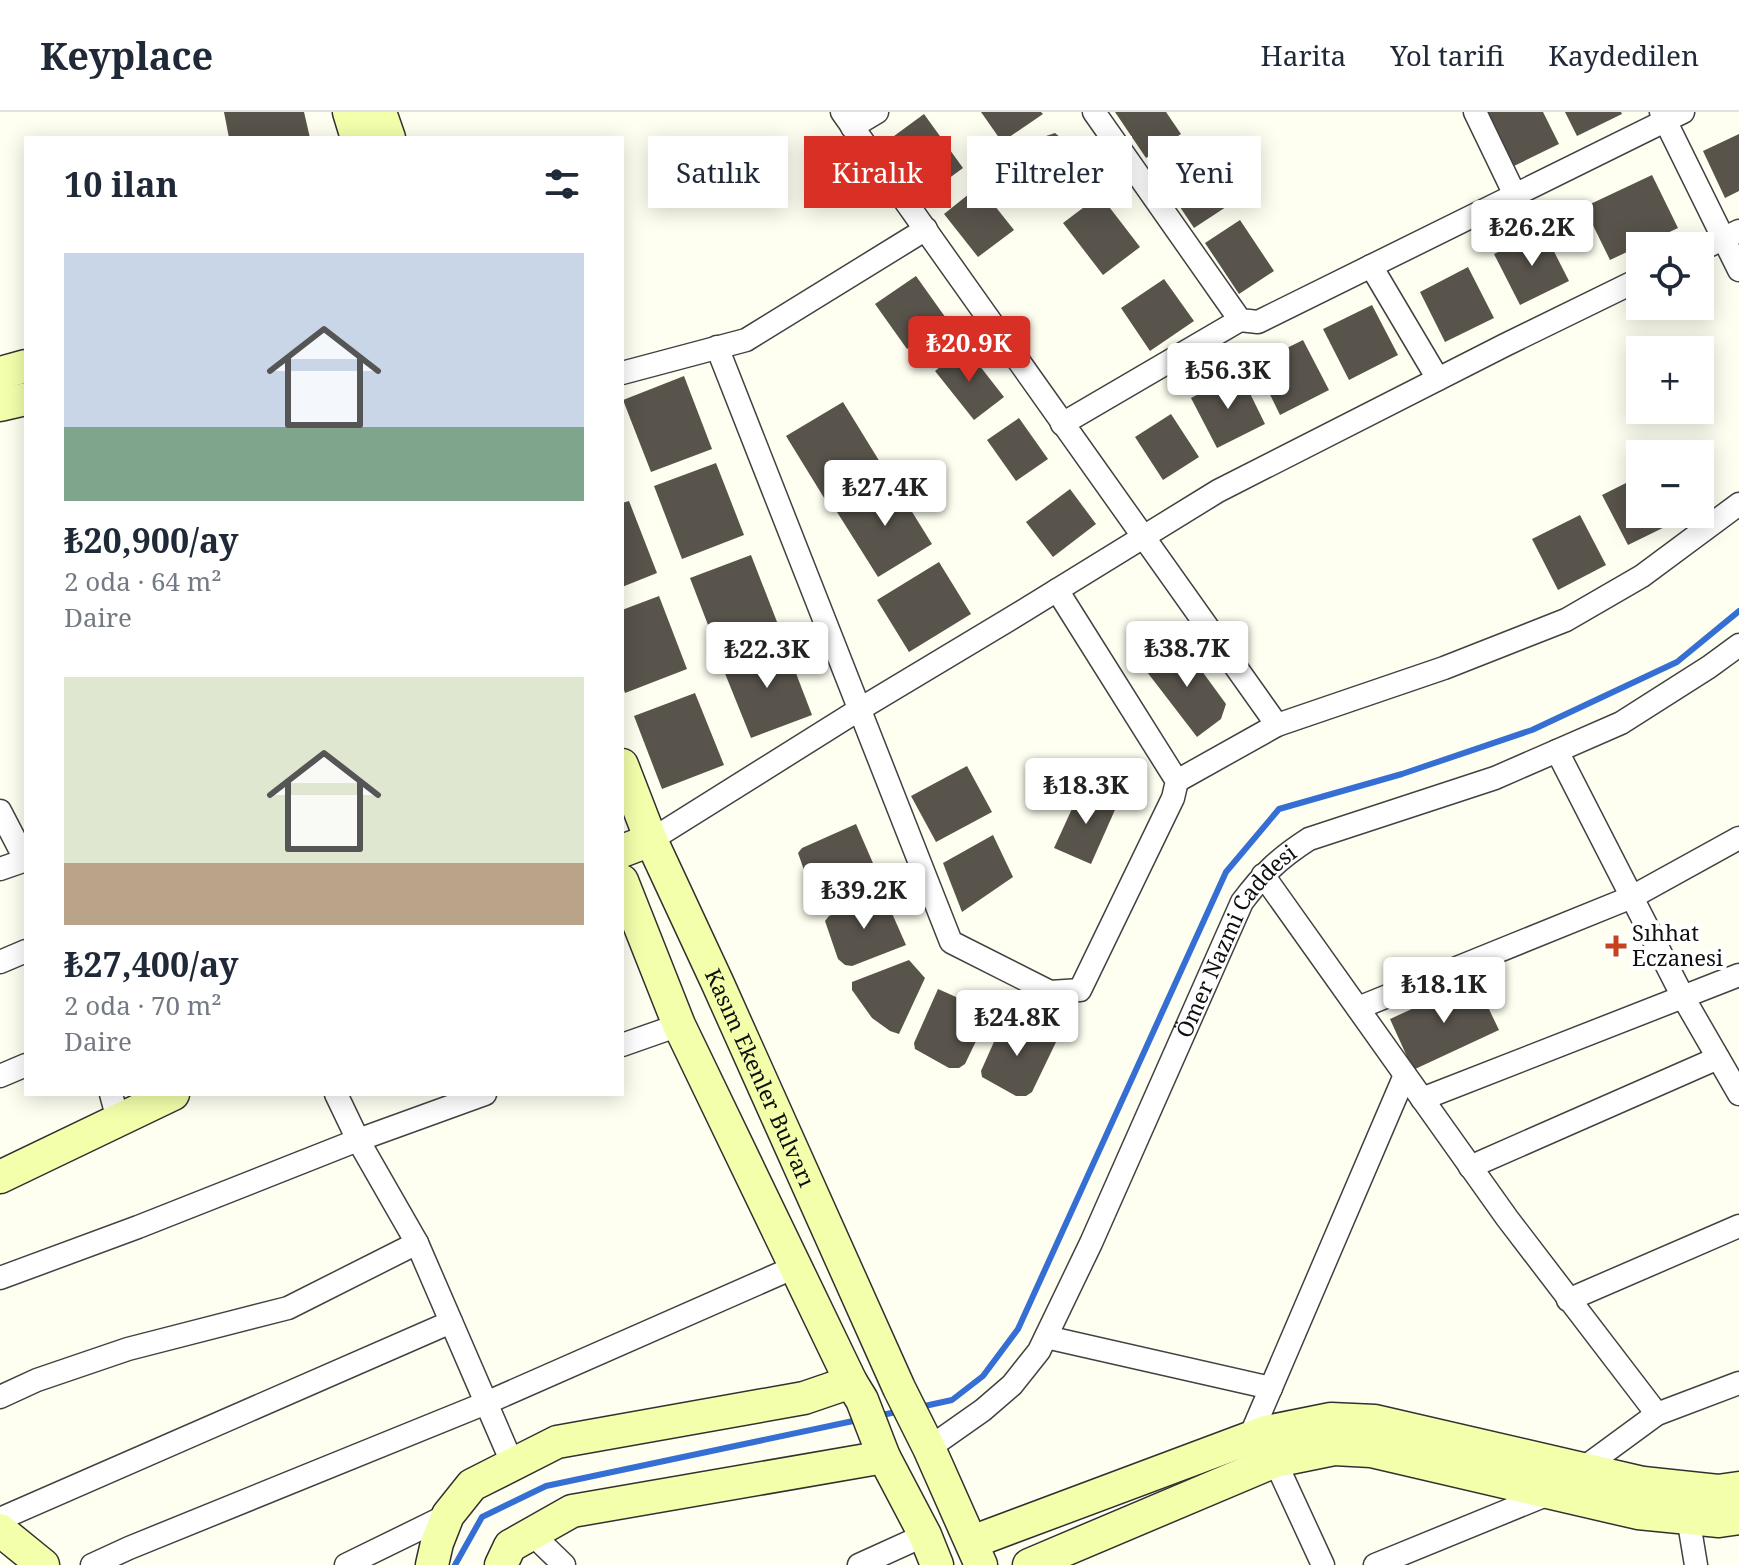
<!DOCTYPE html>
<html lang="tr">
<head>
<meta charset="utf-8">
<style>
	body { margin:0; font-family:"Noto Serif",serif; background:#f6f6f7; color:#1f2937; height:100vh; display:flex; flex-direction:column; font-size:30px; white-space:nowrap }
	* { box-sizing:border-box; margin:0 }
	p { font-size:26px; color:#747a83 }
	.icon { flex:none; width:44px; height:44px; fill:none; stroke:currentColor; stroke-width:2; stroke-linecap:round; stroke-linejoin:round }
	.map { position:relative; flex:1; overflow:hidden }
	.drawer { position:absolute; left:24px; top:24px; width:600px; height:960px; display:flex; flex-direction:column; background:#fff; border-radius:0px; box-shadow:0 4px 20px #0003 }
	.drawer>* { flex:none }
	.guide { position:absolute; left:648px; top:24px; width:760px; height:72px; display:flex; gap:16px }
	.tools { position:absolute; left:1626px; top:120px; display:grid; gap:16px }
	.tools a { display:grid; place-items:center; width:88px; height:88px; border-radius:0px; background:#fff; box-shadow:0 4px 20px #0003; font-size:40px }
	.price { position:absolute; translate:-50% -68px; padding:0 18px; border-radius:8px; background:#fff; color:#222; font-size:26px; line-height:52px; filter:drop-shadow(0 2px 4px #0008) }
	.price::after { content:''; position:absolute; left:50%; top:48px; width:24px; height:18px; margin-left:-12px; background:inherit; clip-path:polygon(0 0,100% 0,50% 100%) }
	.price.current { background:#d93025; color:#fff }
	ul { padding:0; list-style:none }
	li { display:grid; align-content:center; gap:16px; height:424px; padding:0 40px }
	li span { display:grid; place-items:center; height:248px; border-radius:0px; color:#555 }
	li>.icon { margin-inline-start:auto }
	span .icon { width:144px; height:144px; fill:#fffc; stroke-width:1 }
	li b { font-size:34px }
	h2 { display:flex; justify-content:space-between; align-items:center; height:96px; padding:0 40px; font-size:34px }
	.tag { padding:0 28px; border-radius:0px; background:#fff; box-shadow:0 4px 20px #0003; font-size:28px; line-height:72px }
	.tag.current { background:#d93025; color:#fff }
	header { display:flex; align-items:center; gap:48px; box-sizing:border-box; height:112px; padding:0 40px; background:#fff; border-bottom:2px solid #e0e1e3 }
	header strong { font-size:38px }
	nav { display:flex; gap:44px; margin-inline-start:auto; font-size:28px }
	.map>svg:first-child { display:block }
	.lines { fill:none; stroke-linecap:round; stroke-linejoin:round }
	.stream { stroke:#366fd4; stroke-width:6 }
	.building { fill:#58534b }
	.street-casing { stroke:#424242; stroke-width:25 }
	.secondary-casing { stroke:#313131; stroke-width:35 }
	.street { stroke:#fff; stroke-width:22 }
	.secondary { stroke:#f4ffac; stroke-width:32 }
	.poi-dot { fill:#c7401f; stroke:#fff; stroke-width:3 }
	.labels { text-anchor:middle; stroke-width:8; stroke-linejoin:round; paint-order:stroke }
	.poi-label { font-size:22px; fill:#0f0f0f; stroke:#fff; text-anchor:start }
	.street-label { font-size:22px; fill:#0f0f0f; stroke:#fff }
</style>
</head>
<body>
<header>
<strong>Keyplace</strong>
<nav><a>Harita</a><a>Yol tarifi</a><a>Kaydedilen</a></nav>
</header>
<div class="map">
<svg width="1739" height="1453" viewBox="0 0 1739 1453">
	<rect width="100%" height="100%" fill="#fefff1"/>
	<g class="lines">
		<g class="stream">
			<polyline points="920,1295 952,1288 983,1264 1018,1217 1226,760 1279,697 1402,662 1532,618 1677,550 1739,499"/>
			<polyline points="877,1304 901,1299"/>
			<polyline points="455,1453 482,1405 546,1374 858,1308"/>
		</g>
	</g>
	<g class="building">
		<polygon points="224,0 304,0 310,26 229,26"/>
		<polygon points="981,0 1041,0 1043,2 1002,30"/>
		<polygon points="1115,0 1166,0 1181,22 1146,46"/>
		<polygon points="1487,0 1543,0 1559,32 1514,54"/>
		<polygon points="1565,0 1621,0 1622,2 1577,24"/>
		<polygon points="924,2 963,56 933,78 894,24"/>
		<polygon points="1055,21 1061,26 1086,64 1084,73 1052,94 1018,46 1046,24"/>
		<polygon points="1739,22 1739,79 1725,86 1703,39"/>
		<polygon points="1194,42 1229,93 1194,116 1160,65"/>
		<polygon points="1652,63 1678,116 1610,148 1584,95"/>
		<polygon points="979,74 1014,118 978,145 944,102"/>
		<polygon points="1100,83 1140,135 1103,163 1063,111"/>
		<polygon points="1240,108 1274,159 1239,182 1205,131"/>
		<polygon points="1543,118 1569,169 1520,193 1494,142"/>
		<polygon points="1468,155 1494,206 1445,230 1420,180"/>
		<polygon points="916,164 948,209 907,237 875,192"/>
		<polygon points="1164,167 1194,209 1150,239 1121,196"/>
		<polygon points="1372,193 1398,243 1349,268 1323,217"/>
		<polygon points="1303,228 1329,278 1280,303 1255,252"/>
		<polygon points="965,235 1004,285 974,308 935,259"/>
		<polygon points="1240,261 1265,312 1217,336 1191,286"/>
		<polygon points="684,264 712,337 651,360 623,288"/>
		<polygon points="843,290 883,355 826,389 786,324"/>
		<polygon points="1171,302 1199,345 1163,368 1135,325"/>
		<polygon points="1019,306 1048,347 1016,369 987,328"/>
		<polygon points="716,351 744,423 682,447 654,374"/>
		<polygon points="1640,364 1640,402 1673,402 1677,409 1628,433 1602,383"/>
		<polygon points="891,366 932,432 878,465 837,400"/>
		<polygon points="1070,377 1096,412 1053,445 1026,410"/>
		<polygon points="629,389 657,461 622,475 622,391"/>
		<polygon points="1580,403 1606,453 1558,478 1532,427"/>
		<polygon points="751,443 779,515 718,539 690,466"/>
		<polygon points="939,450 971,502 909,540 877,488"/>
		<polygon points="659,484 687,557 625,581 622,572 622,498"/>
		<polygon points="1180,529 1226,592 1221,607 1197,625 1144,556"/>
		<polygon points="784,530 812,603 751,626 722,554"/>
		<polygon points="695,581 724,653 662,677 634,604"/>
		<polygon points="967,654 992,700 936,730 911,684"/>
		<polygon points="1082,675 1118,691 1091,752 1054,736"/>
		<polygon points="856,712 879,765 825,786 818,785 811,778 798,741 802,736"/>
		<polygon points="993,723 1013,765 962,800 943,751"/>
		<polygon points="883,781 906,833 852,854 845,853 838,847 825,809 829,804"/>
		<polygon points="909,848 925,866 899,922 890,919 872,906 852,878 852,870"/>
		<polygon points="1475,868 1499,918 1413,958 1390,907"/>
		<polygon points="938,877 990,900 965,952 959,956 949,956 915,937 914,931"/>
		<polygon points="1005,905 1057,928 1032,980 1026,984 1016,984 982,965 981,959"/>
	</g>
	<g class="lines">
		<defs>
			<g id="street">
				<polyline points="842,0 1277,613"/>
				<polyline points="1094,0 1240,208 1258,210 1683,0"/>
				<polyline points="1475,0 1515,83"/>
				<polyline points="1661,0 1739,158"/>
				<polyline points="852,15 877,0"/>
				<polyline points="1700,138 1739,119"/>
				<polyline points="1371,154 1438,267"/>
				<polyline points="717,235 951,830 1050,880 1080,878 1173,686 1177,669 1057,478"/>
				<polyline points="622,261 746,228 926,117"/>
				<polyline points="1062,312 1240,208"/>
				<polyline points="1557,639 1683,885 1739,982"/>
				<polyline points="1177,669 1277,613 1444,556 1566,508 1642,464 1739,392"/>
				<polyline points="0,699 26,749"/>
				<polyline points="651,728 860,597 1010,507 1218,379 1505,233 1640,167"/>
				<polyline points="0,757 26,748"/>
				<polyline points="1263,763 1507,1106 1657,1302"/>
				<polyline points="0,850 26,839"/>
				<polyline points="1358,896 1632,785 1739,726"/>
				<polyline points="622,933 679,913"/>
				<polyline points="0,964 26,953"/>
				<polyline points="111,982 118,1008"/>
				<polyline points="336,982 358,1028 417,1131 513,1353"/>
				<polyline points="1422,987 1739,863"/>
				<polyline points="1470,1055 1718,946"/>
				<polyline points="0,1166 138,1115 358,1028 485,982"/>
				<polyline points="1568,1188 1739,1114"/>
				<polyline points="1046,1225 1271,1276"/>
				<polyline points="0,1285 37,1268 128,1237 288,1196 417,1131"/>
				<polyline points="1249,1327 1405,963"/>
				<path id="s1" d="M929,1336L983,1298L1012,1273L1039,1239L1091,1131L1242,790C1264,761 1278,747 1309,727L1495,666L1621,611L1709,555L1739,533"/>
				<polyline points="1275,1349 1323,1453"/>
				<polyline points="1582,1357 1657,1302 1739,1271"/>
				<polyline points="1688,1405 1696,1453"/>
				<polyline points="0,1407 451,1210"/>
				<polyline points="532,1422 564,1453"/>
				<polyline points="92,1453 129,1436 486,1291 795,1155"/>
				<polyline points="346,1453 448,1403"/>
				<polyline points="859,1453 925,1423"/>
				<polyline points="1375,1453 1551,1381"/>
			</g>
			<g id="secondary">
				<polyline points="349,0 357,26"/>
				<polyline points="380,0 389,26"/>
				<polyline points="0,261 26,254"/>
				<polyline points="0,293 26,287"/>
				<path id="s2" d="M622,653L651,728L718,872L899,1276L929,1336L981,1453"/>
				<polyline points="622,739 651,728"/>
				<polyline points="622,769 679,913 851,1270 862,1288 884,1345 925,1423 937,1453"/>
				<polyline points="0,1065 173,982"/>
				<polyline points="0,1418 43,1453"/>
				<polyline points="972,1430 1266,1320 1331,1307 1375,1309 1643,1371 1718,1379 1739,1376"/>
				<polyline points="432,1453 437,1431 448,1403 472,1373 557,1330 804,1286 851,1270"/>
				<polyline points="501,1453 510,1434 572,1399 884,1345"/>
				<polyline points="1029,1453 1275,1349 1334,1337 1371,1339 1638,1401 1719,1409 1739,1406"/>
			</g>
		</defs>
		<use href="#street" class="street-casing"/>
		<use href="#secondary" class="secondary-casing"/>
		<use href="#street" class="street"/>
		<use href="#secondary" class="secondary"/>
	</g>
	<path class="poi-dot" d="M1612 822h8v8h8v8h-8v8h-8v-8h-8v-8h8z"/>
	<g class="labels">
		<g class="poi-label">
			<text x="1632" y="829">Sıhhat<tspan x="1632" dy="25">Eczanesi</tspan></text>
		</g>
		<g class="street-label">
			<text dy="8" stroke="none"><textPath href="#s1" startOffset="604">Ömer Nazmi Caddesi</textPath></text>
			<text dy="8" stroke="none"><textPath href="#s2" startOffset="342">Kasım Ekenler Bulvarı</textPath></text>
		</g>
	</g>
</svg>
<div class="tools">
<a><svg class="icon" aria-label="locate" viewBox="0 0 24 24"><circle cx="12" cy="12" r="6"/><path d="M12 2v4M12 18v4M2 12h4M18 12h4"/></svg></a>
<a>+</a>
<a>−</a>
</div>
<b class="price" style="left:1532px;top:156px">₺26.2K</b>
<b class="price current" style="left:969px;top:272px">₺20.9K</b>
<b class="price" style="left:1228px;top:299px">₺56.3K</b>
<b class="price" style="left:885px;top:416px">₺27.4K</b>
<b class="price" style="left:1187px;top:577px">₺38.7K</b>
<b class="price" style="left:767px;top:578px">₺22.3K</b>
<b class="price" style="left:1086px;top:714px">₺18.3K</b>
<b class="price" style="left:864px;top:819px">₺39.2K</b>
<b class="price" style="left:1444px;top:913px">₺18.1K</b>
<b class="price" style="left:1017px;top:946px">₺24.8K</b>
<div class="guide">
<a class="tag">Satılık</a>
<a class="tag current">Kiralık</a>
<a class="tag">Filtreler</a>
<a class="tag">Yeni</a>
</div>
<section class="drawer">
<h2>10 ilan<svg class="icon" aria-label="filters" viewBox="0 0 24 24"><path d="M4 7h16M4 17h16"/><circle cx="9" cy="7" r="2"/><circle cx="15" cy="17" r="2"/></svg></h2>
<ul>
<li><span style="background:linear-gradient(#c9d6e8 70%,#7fa58c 0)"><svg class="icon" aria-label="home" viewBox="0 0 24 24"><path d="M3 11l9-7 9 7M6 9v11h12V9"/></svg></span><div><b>₺20,900/ay</b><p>2 oda · 64 m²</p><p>Daire</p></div></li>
<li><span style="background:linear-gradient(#dfe7d0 75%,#b9a48a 0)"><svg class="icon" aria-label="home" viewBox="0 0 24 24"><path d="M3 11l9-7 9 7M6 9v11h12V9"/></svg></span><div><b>₺27,400/ay</b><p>2 oda · 70 m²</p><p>Daire</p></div></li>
</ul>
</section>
</div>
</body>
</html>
